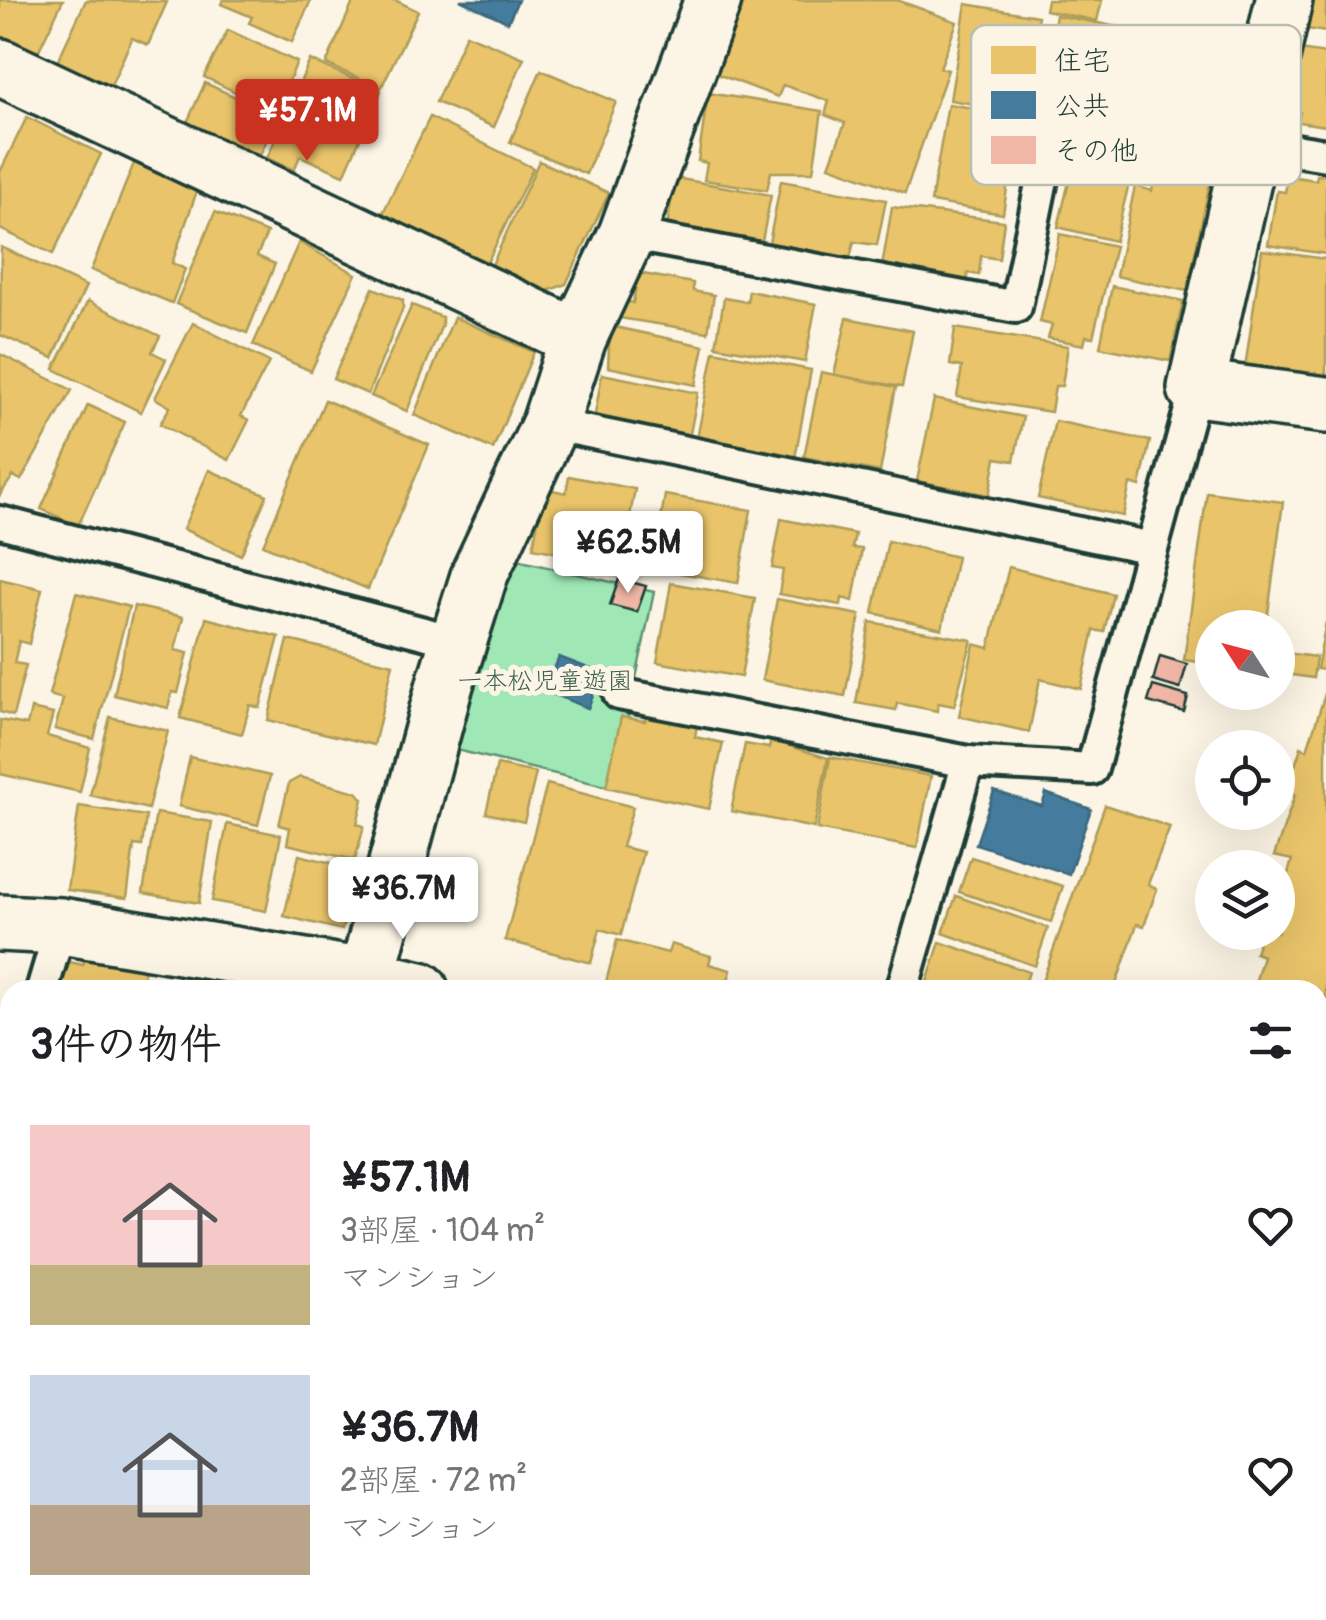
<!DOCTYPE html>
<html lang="ja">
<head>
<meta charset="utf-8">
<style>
	body { margin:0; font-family:Pangolin,"Klee One",sans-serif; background:#f6f6f6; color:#202124; height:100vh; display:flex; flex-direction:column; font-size:38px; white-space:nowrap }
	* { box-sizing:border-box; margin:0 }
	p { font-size:32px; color:#757577 }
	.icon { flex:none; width:55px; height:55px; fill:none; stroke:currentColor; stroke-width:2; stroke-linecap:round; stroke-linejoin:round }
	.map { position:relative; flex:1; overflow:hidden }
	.side { position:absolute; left:0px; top:980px; width:1328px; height:640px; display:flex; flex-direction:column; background:#fff; border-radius:30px 30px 0 0; box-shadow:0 10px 40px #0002 }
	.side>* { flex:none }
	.needle { width:65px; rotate:306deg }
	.controls { position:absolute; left:1195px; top:610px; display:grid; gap:20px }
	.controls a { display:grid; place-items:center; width:100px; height:100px; border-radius:50%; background:#fff; box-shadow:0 10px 40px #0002; font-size:50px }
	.price { position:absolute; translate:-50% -85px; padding:0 22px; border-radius:10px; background:#fff; color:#222; font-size:32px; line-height:65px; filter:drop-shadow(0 2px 5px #0008) }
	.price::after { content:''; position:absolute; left:50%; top:60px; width:30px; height:22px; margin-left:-15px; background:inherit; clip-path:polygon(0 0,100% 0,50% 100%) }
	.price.current { background:#c8321e; color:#fff }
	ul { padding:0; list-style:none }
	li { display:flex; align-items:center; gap:30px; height:250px; padding:0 30px }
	li span { display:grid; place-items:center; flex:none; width:280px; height:200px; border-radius:0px; color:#555 }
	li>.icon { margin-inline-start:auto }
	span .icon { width:120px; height:120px; fill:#fffc; stroke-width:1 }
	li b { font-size:42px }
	h2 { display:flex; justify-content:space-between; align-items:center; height:120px; padding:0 30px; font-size:42px }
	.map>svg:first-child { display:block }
	.green { fill:#9fe8b6; stroke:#5f9275; stroke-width:2.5 }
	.homes { fill:#e9c46a; stroke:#ac9c5a; stroke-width:2.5 }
	.public { fill:#457b9d; stroke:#3a687e; stroke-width:2.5 }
	.building { fill:#f0b7a7; stroke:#1f3d34; stroke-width:2.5 }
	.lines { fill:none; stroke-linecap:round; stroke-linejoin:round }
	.service-casing { stroke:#1f3d34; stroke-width:38 }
	.minor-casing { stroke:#1f3d34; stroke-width:62 }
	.service { stroke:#fcf5e5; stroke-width:30 }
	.minor { stroke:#fcf5e5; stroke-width:55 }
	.labels { text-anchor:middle; stroke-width:10; stroke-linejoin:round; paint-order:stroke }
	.park-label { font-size:25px; fill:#395f4e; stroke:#fcf5e5 }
	.key { fill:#fcf5e5; stroke:#babeb0; stroke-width:2.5 }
	.key-label { font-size:28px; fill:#1f3d34 }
</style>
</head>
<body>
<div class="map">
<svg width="1326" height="1620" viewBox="0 0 1326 1620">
	<rect width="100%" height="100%" fill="#fcf5e5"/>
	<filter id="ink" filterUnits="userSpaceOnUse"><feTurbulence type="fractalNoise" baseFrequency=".01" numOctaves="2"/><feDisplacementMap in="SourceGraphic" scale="20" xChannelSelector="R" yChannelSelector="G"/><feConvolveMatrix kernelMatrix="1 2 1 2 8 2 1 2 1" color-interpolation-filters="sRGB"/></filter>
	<g filter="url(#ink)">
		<polygon class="green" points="492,554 654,592 613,788 432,744"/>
		<g class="homes">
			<polygon points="0,0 63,0 37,54 0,36"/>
			<polygon points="86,0 167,2 148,45 132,38 107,95 53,71"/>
			<polygon points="223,0 311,0 292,42 249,23 252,17 221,4"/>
			<polygon points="354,0 395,0 418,11 381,88 326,64"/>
			<polygon points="744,0 897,0 957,22 940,68 948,70 905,193 829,166 845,123 825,115 829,101 783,85 778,97 717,74"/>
			<polygon points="1047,0 1102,0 1097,21 1045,10"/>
			<polygon points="1313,0 1326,0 1326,32 1307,29"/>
			<polygon points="966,4 1038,16 1023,112 950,100"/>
			<polygon points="1056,15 1124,28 1112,93 1044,80"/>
			<polygon points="228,30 297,62 275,111 204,77"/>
			<polygon points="466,34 524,58 494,127 436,102"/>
			<polygon points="1300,50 1326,54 1326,126 1298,122 1300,112 1291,111"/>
			<polygon points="310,60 381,91 344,175 300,156 294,170 267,158"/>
			<polygon points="541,70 616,102 586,174 510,142"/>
			<polygon points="205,83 277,116 258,160 185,127"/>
			<polygon points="708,93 822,111 813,172 771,172 767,190 704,180 707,163 698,161"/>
			<polygon points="948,104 1010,114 1004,156 1012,157 1003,214 931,202"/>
			<polygon points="27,117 101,154 53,254 0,229 0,172"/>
			<polygon points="430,117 533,168 484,269 380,219"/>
			<polygon points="1098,139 1131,147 1130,152 1136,154 1115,241 1058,227 1078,144 1095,148"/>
			<polygon points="539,161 609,193 566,284 545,292 491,267"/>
			<polygon points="1158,161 1212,173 1187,291 1116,276 1135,186 1152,191"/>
			<polygon points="134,163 198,188 172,263 185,269 172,303 91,270"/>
			<polygon points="1317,175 1326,176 1326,254 1268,245 1277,191 1285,192 1288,176 1316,180"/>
			<polygon points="675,178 771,195 762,241 667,226"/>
			<polygon points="781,181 886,200 877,245 854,242 850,258 769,243"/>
			<polygon points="892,207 1004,221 999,259 981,256 979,275 968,273 967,280 882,267"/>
			<polygon points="215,212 267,233 257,256 275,264 247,333 176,304"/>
			<polygon points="1060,234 1115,246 1093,337 1086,336 1084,345 1048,338 1052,325 1040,322"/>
			<polygon points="299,242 356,274 311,371 253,345"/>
			<polygon points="1,247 86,286 53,358 0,335"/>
			<polygon points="1262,250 1326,259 1326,387 1244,375"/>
			<polygon points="638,273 693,283 693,291 714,295 708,332 619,318 622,300 633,303"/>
			<polygon points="1112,286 1183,301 1170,361 1100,347"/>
			<polygon points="373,288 403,300 403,308 368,394 333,379"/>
			<polygon points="749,291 816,304 805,362 716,346 724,298 747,302"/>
			<polygon points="88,301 160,336 152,352 166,359 141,412 54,369"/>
			<polygon points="412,305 442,317 442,325 407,411 371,396"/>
			<polygon points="454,317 534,352 493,449 414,415"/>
			<polygon points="847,318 913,331 902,387 834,375"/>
			<polygon points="193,323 269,362 241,416 249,420 229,460 160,424 170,407 155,398"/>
			<polygon points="610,326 704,346 696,385 608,367"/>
			<polygon points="955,328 1068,346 1062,386 1055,386 1051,412 957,397 962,367 950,365"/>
			<polygon points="714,351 811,370 795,458 697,439"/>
			<polygon points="0,354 72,390 21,480 13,476 0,495"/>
			<polygon points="821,372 896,387 880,472 804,457"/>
			<polygon points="602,374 698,393 689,439 594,420"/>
			<polygon points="934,399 1023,417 1014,461 996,458 989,495 917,481"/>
			<polygon points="325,400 429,445 368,589 263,545"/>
			<polygon points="88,405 125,422 78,526 41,509"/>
			<polygon points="1055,421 1150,441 1140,486 1130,484 1123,516 1038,498"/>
			<polygon points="209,470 267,495 241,555 183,529"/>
			<polygon points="569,476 635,489 621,565 533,548 544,488 566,493"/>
			<polygon points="1207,492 1283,502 1266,628 1212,628 1212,664 1184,660"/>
			<polygon points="665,495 751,510 738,583 652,568"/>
			<polygon points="781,519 855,534 852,548 862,549 853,601 842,598 841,605 779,594 783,570 772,568"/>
			<polygon points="888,541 957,557 942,629 873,613"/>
			<polygon points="1009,567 1113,594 1104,632 1094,630 1081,689 1040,679 1029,732 959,716 974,644 989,648"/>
			<polygon points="0,579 42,589 29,644 19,641 14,663 26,665 13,716 0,712"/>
			<polygon points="671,583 755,598 741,677 657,662"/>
			<polygon points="76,593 129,607 94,739 55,729 63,699 49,695"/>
			<polygon points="777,599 860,615 845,696 762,680"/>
			<polygon points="134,606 183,617 175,650 188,653 178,693 172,692 168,708 114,695"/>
			<polygon points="206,618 279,637 260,708 250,705 242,734 180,718"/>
			<polygon points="870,622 972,640 954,706 938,703 937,711 897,703 896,710 856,703"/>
			<polygon points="1326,622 1326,670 1317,669"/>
			<polygon points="288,640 393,664 374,745 268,720"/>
			<polygon points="1278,652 1316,657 1313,678 1278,673"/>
			<polygon points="1326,691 1326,1038 1318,1035 1318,990 1253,990 1263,956 1255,953 1261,932 1278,932 1278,907 1292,860 1274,856 1295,795 1287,791 1301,747 1307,750"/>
			<polygon points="31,709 53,714 47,736 90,748 80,792 0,774 0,720 27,725"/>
			<polygon points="646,714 697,725 695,737 723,743 709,809 606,787 621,717 645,721"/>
			<polygon points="110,717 168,731 148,809 90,795"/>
			<polygon points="771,740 828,758 814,828 731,811 745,744 769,748"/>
			<polygon points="190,757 270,776 258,825 179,806"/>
			<polygon points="830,757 931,776 917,848 817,829"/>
			<polygon points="497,765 536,773 524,822 486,813"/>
			<polygon points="300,777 357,792 363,799 357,824 364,826 355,860 287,844 290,828 279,825 289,783"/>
			<polygon points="547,784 633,807 622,847 643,852 621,935 600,929 591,963 505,940"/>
			<polygon points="1105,805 1170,827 1148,884 1157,889 1144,926 1137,924 1114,990 1039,990"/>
			<polygon points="79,806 146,816 142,846 134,845 127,898 67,890"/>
			<polygon points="156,813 212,822 199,903 143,893"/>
			<polygon points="227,824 281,835 266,911 212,901"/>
			<polygon points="299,855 356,869 342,930 284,916"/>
			<polygon points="971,857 1063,886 1051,922 959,892"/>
			<polygon points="956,896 1048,928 1035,966 943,933"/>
			<polygon points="617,940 668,953 671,944 711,956 709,964 731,970 725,990 604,990"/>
			<polygon points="940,942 1029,972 1023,990 952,990 927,982"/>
			<polygon points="85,955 145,968 141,990 58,990 70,962 83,965"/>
			<polygon points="183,958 244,972 240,990 176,990"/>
			<polygon points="1318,1047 1326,1049 1326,1154 1319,1178"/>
			<polygon points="5,1196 10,1197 10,1294 0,1291 0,1217"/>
			<polygon points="1318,1254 1326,1257 1326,1318 1318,1316"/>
			<polygon points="1318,1328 1326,1331 1326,1375 1319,1394"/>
			<polygon points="0,1366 10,1369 10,1453 2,1476"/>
			<polygon points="1326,1556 1326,1607 1318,1604 1318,1579"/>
			<polygon points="0,1595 10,1599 10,1610 42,1613 39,1620 0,1620"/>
			<polygon points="63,1610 157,1610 154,1620 96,1620"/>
			<polygon points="288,1610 344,1610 342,1620"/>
			<polygon points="363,1610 403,1610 400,1620 360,1620"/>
			<polygon points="438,1610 528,1610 523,1620 437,1620"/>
			<polygon points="598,1610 685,1610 680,1620 598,1620 594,1618"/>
			<polygon points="706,1610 748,1610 768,1620 702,1620"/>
			<polygon points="898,1610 991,1610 987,1620 899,1620"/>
			<polygon points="1068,1610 1128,1610 1124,1620 1096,1620"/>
			<polygon points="1171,1610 1231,1610 1227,1620 1167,1620"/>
		</g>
		<g class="public">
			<polygon points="460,0 518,0 508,22"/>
			<polygon points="559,657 601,673 588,708 545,691"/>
			<polygon points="994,791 1042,806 1046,793 1091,809 1069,874 976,844"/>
		</g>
		<g class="building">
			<polygon points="619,579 646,586 637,612 610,605"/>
			<polygon points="1160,656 1187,664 1180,689 1153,681"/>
			<polygon points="1153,686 1188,696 1184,712 1148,702"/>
		</g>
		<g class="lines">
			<defs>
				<g id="service">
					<polyline points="627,234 1016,307 1056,111 1326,155"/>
					<polyline points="550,424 1152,548"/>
					<polyline points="0,522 458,642"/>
					<polyline points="619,694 968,762"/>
					<polyline points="42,990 61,926"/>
					<polyline points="902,990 968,762 1092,769 1196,388"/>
					<polyline points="0,1137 10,1103"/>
					<polyline points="0,1309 10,1312"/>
					<polyline points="1318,1506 1326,1479"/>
					<polyline points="832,1610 853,1620"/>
				</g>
				<g id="minor">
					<polyline points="1284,0 1196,388 1326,405"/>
					<polyline points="0,67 578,338"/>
					<polyline points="0,923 61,926 365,977 420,990"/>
					<polyline points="363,990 445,684 480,573 550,424 578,338 627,234 713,0"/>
					<polyline points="1318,1236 1326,1238"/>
					<polyline points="234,1620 237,1610"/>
				</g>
			</defs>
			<use href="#service" class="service-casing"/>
			<use href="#minor" class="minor-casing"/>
			<use href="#service" class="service"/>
			<use href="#minor" class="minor"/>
		</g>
	</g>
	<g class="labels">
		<g class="park-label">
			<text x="545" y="689">一本松児童遊園</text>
		</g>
	</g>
	<rect x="971" y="25" width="330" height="160" rx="15" class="key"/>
	<rect x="991" y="46" width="45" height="28" fill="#e9c46a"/>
	<rect x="991" y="91" width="45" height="28" fill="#457b9d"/>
	<rect x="991" y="136" width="45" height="28" fill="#f0b7a7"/>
	<g class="key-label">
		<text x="1054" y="70">住宅</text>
		<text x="1054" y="115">公共</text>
		<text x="1054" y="160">その他</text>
	</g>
</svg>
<div class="controls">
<a><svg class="needle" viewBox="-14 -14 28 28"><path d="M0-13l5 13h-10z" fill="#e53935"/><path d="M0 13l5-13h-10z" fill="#757577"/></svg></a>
<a><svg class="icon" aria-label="locate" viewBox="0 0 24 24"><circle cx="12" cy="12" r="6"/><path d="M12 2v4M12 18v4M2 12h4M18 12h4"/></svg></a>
<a><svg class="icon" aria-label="layers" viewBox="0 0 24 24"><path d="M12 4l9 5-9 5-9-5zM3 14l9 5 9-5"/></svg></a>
</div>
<b class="price current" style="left:307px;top:164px">¥57.1M</b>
<b class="price" style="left:628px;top:596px">¥62.5M</b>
<b class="price" style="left:403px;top:942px">¥36.7M</b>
<section class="side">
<h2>3件の物件<svg class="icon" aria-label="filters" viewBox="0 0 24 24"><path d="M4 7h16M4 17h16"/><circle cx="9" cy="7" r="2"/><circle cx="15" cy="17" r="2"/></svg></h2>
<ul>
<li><span style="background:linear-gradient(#f6c9c9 70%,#c2b280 0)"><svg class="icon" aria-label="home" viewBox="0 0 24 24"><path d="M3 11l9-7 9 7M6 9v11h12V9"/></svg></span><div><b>¥57.1M</b><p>3部屋 · 104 m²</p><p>マンション</p></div><svg class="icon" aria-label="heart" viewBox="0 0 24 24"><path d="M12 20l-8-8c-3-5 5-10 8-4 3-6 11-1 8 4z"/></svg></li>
<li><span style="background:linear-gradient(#c9d6e8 65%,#b9a48a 0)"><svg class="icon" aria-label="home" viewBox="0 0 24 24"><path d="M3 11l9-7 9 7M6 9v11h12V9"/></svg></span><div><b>¥36.7M</b><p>2部屋 · 72 m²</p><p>マンション</p></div><svg class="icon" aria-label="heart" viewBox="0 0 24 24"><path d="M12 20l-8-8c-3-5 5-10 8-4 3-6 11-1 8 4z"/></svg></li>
</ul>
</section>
</div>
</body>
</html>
